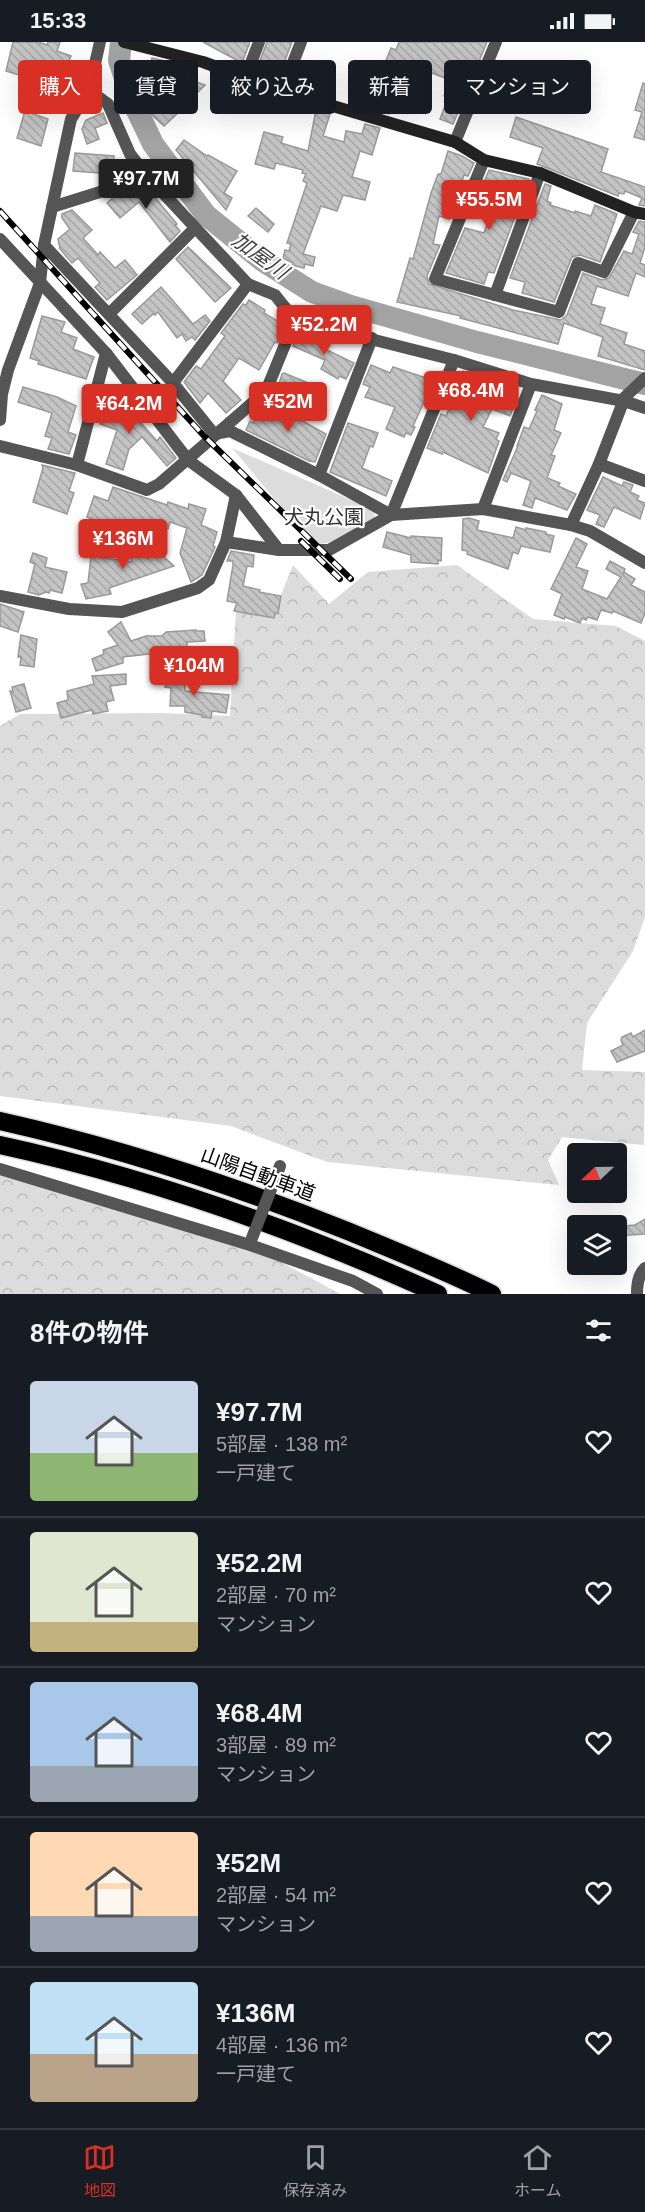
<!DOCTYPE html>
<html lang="ja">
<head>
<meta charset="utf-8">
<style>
	body { margin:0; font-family:Helvetica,"Noto Sans JP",sans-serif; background:#242831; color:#f1f3f6; height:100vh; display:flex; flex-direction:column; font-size:22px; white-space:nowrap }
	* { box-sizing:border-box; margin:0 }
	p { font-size:20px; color:#9ea1a6 }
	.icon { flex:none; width:33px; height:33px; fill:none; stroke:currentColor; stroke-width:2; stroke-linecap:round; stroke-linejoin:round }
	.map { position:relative; height:1252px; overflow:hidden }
	.side { display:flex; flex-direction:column; background:#171b24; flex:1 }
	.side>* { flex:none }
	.top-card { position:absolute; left:18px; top:18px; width:609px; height:54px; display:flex; gap:12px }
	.needle { width:39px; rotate:248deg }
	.tools { position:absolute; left:567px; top:1101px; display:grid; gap:12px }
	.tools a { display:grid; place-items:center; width:60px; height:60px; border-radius:6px; background:#171b24; box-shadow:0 6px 24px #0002; font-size:30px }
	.price { position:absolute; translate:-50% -51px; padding:0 14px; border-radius:6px; background:#d93025; color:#fff; font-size:20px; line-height:39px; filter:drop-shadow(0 2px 3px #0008) }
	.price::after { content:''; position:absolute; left:50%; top:36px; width:18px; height:14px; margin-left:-9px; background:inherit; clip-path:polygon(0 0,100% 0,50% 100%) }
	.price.active { background:#222; color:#fff }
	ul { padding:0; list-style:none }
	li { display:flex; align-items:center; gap:18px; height:150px; padding:0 30px }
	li+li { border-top:2px solid #363941 }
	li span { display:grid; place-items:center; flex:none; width:168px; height:120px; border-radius:6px; color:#555 }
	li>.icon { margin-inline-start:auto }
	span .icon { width:72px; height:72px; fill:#fffc; stroke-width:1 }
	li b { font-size:26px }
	h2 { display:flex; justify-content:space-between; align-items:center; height:72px; padding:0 30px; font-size:26px }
	.tag { padding:0 21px; border-radius:6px; background:#171b24; box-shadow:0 6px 24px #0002; font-size:21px; line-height:54px }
	.tag.active { background:#d93025; color:#fff }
	.status { display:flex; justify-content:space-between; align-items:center; height:42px; padding:0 30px; background:#171b24; direction:ltr }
	.status svg { height:16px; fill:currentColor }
	.tabs { display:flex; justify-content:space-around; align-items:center; height:84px; border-top:2px solid #363941; background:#171b24; font-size:16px; color:#9ea1a6 }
	.tabs a { display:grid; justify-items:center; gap:3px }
	.tabs .active { color:#d93025 }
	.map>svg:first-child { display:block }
	.green { fill:#dcdcdc }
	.forest { fill:url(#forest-crowns) }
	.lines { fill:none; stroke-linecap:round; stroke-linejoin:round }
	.river { stroke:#a3a3a3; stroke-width:22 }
	.building { fill:url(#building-back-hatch); stroke:#999; stroke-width:1.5 }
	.highway-casing { stroke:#dbdbdb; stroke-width:21 }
	.street { stroke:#555; stroke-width:12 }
	.secondary { stroke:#222; stroke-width:12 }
	.highway { stroke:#000; stroke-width:18 }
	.rail-casing { stroke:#000; stroke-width:6 }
	.rail { stroke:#fff; stroke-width:4; stroke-dasharray:11; stroke-linecap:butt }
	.street-bridge { stroke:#555; stroke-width:12 }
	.labels { text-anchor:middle; stroke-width:4.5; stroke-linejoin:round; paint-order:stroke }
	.park-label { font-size:20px; fill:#333; stroke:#fff }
	.street-label { font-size:20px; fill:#000; stroke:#fff }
	.water-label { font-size:21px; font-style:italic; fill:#444; stroke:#fff }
</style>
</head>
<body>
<div class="status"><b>15:33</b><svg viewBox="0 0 49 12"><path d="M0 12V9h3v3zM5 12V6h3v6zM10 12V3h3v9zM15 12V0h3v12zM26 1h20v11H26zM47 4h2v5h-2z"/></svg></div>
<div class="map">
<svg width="645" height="1252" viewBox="0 0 645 1252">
	<defs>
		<pattern id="forest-crowns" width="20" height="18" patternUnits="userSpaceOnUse" patternTransform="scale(1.5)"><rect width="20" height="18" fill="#dcdcdc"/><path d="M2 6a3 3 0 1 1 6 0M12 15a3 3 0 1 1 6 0" fill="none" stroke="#bbb"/></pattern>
		<pattern id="building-back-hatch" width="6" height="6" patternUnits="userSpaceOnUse" patternTransform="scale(1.5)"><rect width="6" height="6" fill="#c4c4c4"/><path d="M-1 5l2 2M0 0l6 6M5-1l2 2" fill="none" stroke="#a7a7a7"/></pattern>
	</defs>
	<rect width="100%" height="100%" fill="#fff"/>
	<path class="green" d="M232,406L374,468L375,476C355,488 336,504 312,502Z"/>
	<g class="forest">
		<polygon points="293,523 329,562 368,530 457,523 533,577 616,584 645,599 645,875 633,909 587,981 582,1028 645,1030 644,1103 562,1095 548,1118 559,1143 327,1120 231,1084 0,1054 0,684 20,672 161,671 230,674 236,568 273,573"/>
		<polygon points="0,1132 250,1203 340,1252 0,1252"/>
	</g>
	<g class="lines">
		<polyline class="river" points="121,0 119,18 132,58 153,102 206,173 263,219 312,250 351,264 477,300 645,342"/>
	</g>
	<g class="building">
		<polygon points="13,0 38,0 47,3 48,0 60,0 57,9 71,14 63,35 36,25 32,37 6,29"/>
		<polygon points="203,0 250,0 242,21"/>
		<polygon points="267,0 292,0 279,34 262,29 263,26 258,24"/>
		<polygon points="399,0 487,0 453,82 440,77 448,56 444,54 450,38 424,28 415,46 403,42 389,72 367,63 382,20 385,21 391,6 396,8"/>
		<polygon points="152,16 174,21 174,24 181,26 179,34 205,43 190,58 158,49 179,70 164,84 150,71 142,49"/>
		<polygon points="298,31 323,40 320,49 295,39"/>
		<polygon points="643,41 645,42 645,98 634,95 642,70 635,68"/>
		<polygon points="235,42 259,49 255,61 228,52 230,43 235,44"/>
		<polygon points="316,68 330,72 323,94 344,100 346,89 362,92 365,82 380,86 372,113 360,109 352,135 370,140 365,158 343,153 337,169 321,164 303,212 315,215 313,224 305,222 304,226 292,223 293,221 283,216 285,208 289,209 291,202 287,201 307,141 303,139 306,132 302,131 303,128 276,121 274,127 255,122 264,90 283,95 281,101 308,109"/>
		<polygon points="25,69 48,77 41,104 17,96"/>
		<polygon points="103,71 107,81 95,86 99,97 87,102 82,87 86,78"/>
		<polygon points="516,75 608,107 601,130 645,145 645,164 639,163 642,156 625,149 624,152 619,151 618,154 537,122 543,106 510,95"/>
		<polygon points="184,98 207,114 208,113 237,129 224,151 232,156 226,168 176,108"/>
		<polygon points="448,109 462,114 474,121 468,134 464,133 449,177 439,174 433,202 440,203 427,234 429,242 513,268 561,278 567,273 583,231 602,238 609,236 624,209 632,212 639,192 633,190 639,179 645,180 645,205 640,221 645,223 645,235 636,231 628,254 597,244 591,262 605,266 600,282 627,291 624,302 645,309 645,328 598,314 603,295 564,281 558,302 460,276 461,274 397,260 410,216 413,217 431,151 438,132 441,132"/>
		<polygon points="75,111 114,114 113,132 73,129"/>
		<polygon points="489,128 529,137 494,231 488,230 484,242 446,231 465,186 484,191 499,146 484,140"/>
		<polygon points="545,142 551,144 547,159 551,161 550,163 575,171 575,169 591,174 595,163 617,172 600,220 580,213 572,215 554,260 522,251 525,240 510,236"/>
		<polygon points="146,145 177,182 175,183 180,189 170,200 139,160 120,176 107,161 115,154 121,152 124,156 133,148 141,146 143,148"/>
		<polygon points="256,166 274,182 268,190 248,174"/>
		<polygon points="72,168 92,188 83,196 98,213 100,210 115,226 125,218 137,233 107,258 95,245 100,241 78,216 72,221 60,207 58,197 70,187 62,176 62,172"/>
		<polygon points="188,205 231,246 215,260 176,217"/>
		<polygon points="161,245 193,282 205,273 210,279 195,298 192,295 186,299 182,292 177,296 158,270 155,273 153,272 142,282 132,272"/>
		<polygon points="249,258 265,268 264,271 284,283 277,301 275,300 259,328 239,316 223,339 241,358 226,371 208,351 200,361 184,340 196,324 201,327 225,294 221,291 243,262 246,263"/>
		<polygon points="42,274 65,280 61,290 77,296 73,307 94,315 86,337 38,322 39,319 30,316"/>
		<polygon points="301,290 330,302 327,308 354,321 346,337 339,334 338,337 321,327 325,318 293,304 299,291"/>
		<polygon points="371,323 390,331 393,325 426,336 425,338 433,341 413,384 415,385 411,393 406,391 404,395 386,387 395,365 365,355 370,345 363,342"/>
		<polygon points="463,329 498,340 494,349 516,358 510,374 492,367 483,385 499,391 496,397 499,399 488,431 443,410 442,412 427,406 441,372 446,374 457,347 452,345 456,335 460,337"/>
		<polygon points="284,331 313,343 306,360 277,348 282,332"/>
		<polygon points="23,345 57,355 76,364 68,390 76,393 69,412 48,407 52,396 45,394 52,371 18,360"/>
		<polygon points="542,353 562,362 554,388 561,391 551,413 555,414 547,436 560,441 558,444 576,452 567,468 535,456 532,466 523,463 531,439 511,431 507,440 503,438 518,404 517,404 524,385 529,387 537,369 535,368"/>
		<polygon points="117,354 157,399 160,395 176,416 167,424 142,395 129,407 123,428 106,422 117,388 100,382 102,376 100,376 103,368"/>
		<polygon points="263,362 299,377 326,392 315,420 309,419 246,388 250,379 253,381 259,366"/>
		<polygon points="348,381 378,391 373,405 370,404 362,426 392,439 386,454 330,430"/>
		<polygon points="42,423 75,431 69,449 74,451 67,472 33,460 43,426"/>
		<polygon points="603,435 622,444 624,440 633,443 630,450 639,454 637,458 645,461 640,477 614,465 604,485 596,482 600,473 587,468"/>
		<polygon points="113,445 167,463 168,460 188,467 189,462 206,467 201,483 217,490 213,504 215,505 202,533 191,540 180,511 187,486 170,480 168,487 144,478 142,484 119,477 136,493 87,475 94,454 108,459"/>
		<polygon points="469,476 479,479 477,488 513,496 516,485 526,488 526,486 546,490 546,492 554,494 550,510 521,504 518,512 513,510 508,527 472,514 467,512 468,509 462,508 463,477"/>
		<polygon points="387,490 411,496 411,494 442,496 441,519 438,518 438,522 411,520 411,513 383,505"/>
		<polygon points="576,496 587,502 576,525 588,529 582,547 607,557 621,535 606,527 610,519 625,527 623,532 624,530 635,537 631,543 645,550 645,571 641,581 613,569 612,571 601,568 597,578 588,575 586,578 582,576 580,581 565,575 564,577 554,573 562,552 551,547"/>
		<polygon points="148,501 174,524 109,546 111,552 86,557 81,542 88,541 91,514 132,520 129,510 131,508 136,507 135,505"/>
		<polygon points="231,509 254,513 253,525 247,524 243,544 260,548 259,550 281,554 278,571 275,571 274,576 234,569 237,561 227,559 233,523 233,519 227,519"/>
		<polygon points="33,511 47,516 45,525 67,530 62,551 50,548 49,551 46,550 39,553 28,550 35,522 30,520"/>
		<polygon points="0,562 24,570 18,590 0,584"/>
		<polygon points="121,580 131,599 146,594 162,594 166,590 196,588 196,589 204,589 205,599 187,600 187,607 178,608 178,610 164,611 163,608 149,612 123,615 123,621 96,629 92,617 104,612 103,608 118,603 108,590"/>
		<polygon points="21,593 37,597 34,625 20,623 21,615 18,615"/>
		<polygon points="171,627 182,627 182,634 185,634 185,649 229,653 226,671 212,669 211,676 202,675 202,673 185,670 185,664 170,664 171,646 165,645 165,633 171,633"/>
		<polygon points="126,632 126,642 110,644 114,658 106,660 108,669 93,672 92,668 61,676 57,661 68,658 67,649 94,642 92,634"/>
		<polygon points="24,642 31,666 16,670 10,649 13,650 12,645"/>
		<polygon points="645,988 645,1009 617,1020 611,1009 623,1003 621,998 622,995 631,991 633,995"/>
		<polygon points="645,1177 645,1192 616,1194 624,1184 635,1183"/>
	</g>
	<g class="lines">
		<defs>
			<g id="highway">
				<path d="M0,1079C120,1106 236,1144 350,1190C398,1210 446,1229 492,1252"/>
				<path d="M0,1103C152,1136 297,1188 438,1252"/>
			</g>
		</defs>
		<use href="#highway" class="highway-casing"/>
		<g class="street">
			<polyline points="246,34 259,0"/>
			<polyline points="89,48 108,62 130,112 148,135 248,242 275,253 295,278 454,318 531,342 624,359 645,366"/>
			<polyline points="282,49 301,0"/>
			<polyline points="455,100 496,0"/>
			<polyline points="484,118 435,237 559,270 578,221 604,230 634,170"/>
			<polyline points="52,165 148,135"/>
			<polyline points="0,197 106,311 188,418 236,453 279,508"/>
			<polyline points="44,203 173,341 214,392 230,389 319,433 391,473 454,318"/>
			<polyline points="495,253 540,131"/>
			<polyline points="109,272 195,186"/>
			<polyline points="173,341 248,242"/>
			<polyline points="0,378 2,352 8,328 40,241 44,203 71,77 89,48 100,0"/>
			<polyline points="0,404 77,423 147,448 159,442 266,349 295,278"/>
			<polyline points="599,422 645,439"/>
			<polyline points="77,423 106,311"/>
			<polyline points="319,433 372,296"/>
			<polyline points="483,467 531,342"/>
			<polyline points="571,483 599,422 625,355 645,336"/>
			<polyline points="226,500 279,508 329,508 391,473 483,467 571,483 590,489 645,521"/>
			<polyline points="0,554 69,567 122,570 198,546 209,538 226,500 236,453"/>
			<polyline points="0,1127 250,1203 353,1239 377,1252"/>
			<path d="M637,1252C637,1242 638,1233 645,1226"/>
		</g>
		<polyline class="secondary" points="124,0 203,20 282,49 455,100 484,118 540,131 634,170 645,172"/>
		<use href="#highway" class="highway"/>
		<defs>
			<g id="rail">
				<polyline points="0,169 204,394 351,537"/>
				<polyline points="301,499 340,537"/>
			</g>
		</defs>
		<use href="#rail" class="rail-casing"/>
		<use href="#rail" class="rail"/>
		<polyline class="street-bridge" points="252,1196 280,1124"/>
	</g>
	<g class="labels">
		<g class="park-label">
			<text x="324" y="482">犬丸公園</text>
		</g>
		<g class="street-label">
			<text transform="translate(258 1132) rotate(20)" y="7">山陽自動車道</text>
		</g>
		<g class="water-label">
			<text transform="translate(260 214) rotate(36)" y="7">加屋川</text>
		</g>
	</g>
</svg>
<div class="tools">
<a><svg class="needle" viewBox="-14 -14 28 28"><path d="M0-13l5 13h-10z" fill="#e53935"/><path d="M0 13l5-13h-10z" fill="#9ea1a6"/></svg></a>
<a><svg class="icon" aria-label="layers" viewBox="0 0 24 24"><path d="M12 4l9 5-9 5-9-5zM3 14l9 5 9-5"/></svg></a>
</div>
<b class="price active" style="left:146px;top:168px">¥97.7M</b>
<b class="price" style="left:489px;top:189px">¥55.5M</b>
<b class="price" style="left:324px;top:314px">¥52.2M</b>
<b class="price" style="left:471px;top:380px">¥68.4M</b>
<b class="price" style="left:288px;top:391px">¥52M</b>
<b class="price" style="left:129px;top:393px">¥64.2M</b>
<b class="price" style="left:123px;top:528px">¥136M</b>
<b class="price" style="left:194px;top:655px">¥104M</b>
<div class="top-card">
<a class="tag active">購入</a>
<a class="tag">賃貸</a>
<a class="tag">絞り込み</a>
<a class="tag">新着</a>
<a class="tag">マンション</a>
</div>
</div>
<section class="side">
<h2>8件の物件<svg class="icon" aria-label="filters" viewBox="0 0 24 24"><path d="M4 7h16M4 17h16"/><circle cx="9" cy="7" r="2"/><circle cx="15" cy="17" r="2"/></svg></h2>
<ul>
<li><span style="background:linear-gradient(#c9d6e8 60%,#8fb573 0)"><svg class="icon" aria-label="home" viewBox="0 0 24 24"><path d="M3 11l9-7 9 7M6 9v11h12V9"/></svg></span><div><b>¥97.7M</b><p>5部屋 · 138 m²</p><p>一戸建て</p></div><svg class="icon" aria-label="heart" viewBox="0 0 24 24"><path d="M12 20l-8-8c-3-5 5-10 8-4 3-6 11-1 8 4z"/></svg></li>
<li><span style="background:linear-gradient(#dfe7d0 75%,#c2b280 0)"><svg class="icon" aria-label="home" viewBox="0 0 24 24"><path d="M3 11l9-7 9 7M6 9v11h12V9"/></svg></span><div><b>¥52.2M</b><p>2部屋 · 70 m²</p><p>マンション</p></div><svg class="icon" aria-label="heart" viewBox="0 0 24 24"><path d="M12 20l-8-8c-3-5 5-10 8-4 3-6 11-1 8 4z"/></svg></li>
<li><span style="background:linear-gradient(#a9c7e8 70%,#9aa5b1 0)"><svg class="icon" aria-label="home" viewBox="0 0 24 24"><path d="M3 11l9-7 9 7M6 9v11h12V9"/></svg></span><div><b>¥68.4M</b><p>3部屋 · 89 m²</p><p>マンション</p></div><svg class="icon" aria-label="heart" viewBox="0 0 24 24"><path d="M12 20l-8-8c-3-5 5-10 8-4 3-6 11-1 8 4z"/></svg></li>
<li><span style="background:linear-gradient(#ffd9b3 70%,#9aa5b1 0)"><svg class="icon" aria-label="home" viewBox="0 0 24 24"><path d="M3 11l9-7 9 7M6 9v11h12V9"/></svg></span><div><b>¥52M</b><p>2部屋 · 54 m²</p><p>マンション</p></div><svg class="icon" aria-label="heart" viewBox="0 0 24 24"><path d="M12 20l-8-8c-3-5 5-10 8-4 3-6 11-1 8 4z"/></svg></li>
<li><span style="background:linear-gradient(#bfe0f5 60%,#b9a48a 0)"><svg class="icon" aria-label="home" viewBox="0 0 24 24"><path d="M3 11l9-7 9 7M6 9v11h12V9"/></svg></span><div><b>¥136M</b><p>4部屋 · 136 m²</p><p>一戸建て</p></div><svg class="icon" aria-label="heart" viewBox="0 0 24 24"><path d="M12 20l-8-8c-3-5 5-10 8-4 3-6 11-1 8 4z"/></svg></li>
</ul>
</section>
<nav class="tabs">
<a class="active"><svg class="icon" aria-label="map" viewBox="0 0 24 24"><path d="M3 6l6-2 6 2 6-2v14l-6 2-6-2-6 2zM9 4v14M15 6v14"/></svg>地図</a>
<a><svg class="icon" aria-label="saved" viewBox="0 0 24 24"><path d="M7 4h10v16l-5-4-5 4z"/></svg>保存済み</a>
<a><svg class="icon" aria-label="home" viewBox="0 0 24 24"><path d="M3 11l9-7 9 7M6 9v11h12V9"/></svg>ホーム</a>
</nav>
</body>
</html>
